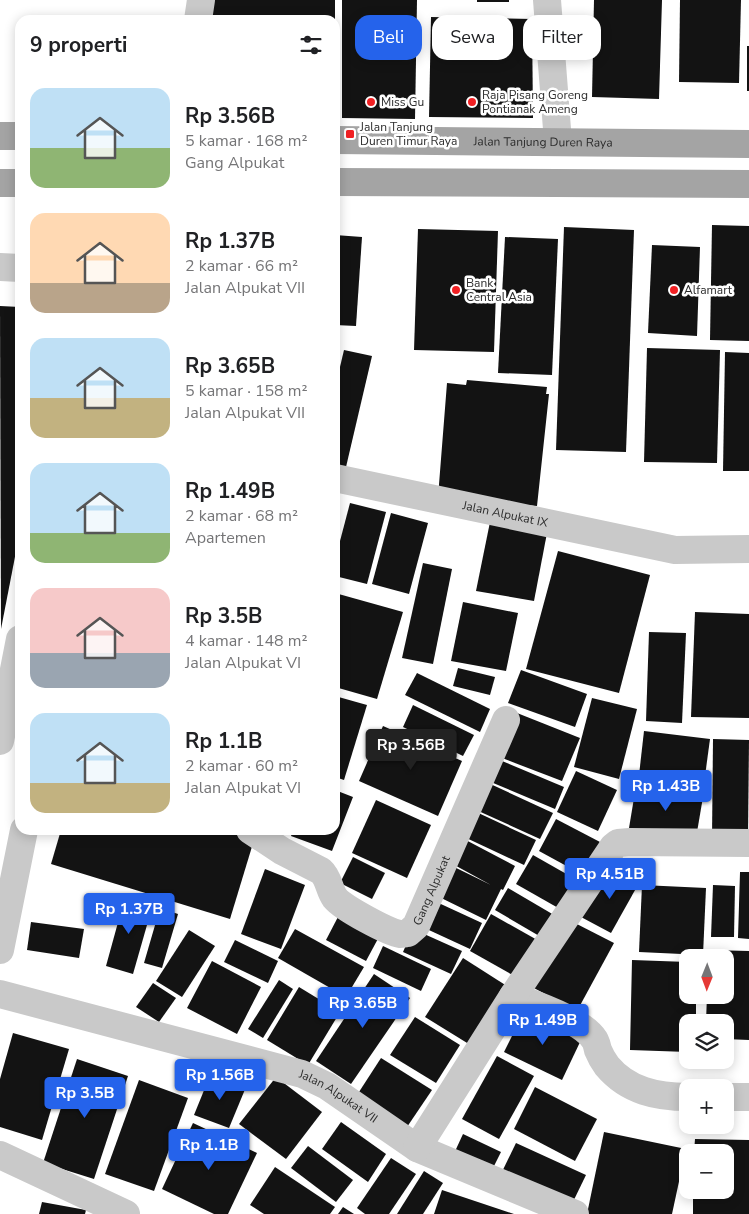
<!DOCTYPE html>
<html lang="id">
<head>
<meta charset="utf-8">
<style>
	body { margin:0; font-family:"Nunito Sans",sans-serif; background:#f2f2f2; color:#202124; height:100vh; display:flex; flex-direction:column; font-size:19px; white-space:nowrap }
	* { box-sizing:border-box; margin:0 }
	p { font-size:16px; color:#757577 }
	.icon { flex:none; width:28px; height:28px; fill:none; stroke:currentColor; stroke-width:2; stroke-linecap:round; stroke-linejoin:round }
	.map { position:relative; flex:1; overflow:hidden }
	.side { position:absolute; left:15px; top:15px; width:325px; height:820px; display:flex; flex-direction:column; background:#fff; border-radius:15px; box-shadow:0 2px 12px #0003 }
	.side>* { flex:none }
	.top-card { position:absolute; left:355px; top:15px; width:319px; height:45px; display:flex; gap:10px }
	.needle { width:32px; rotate:181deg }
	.controls { position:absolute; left:679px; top:949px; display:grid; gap:10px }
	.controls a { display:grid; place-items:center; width:55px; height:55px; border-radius:10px; background:#fff; box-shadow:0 2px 12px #0003; font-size:25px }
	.price { position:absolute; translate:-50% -42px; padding:0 11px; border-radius:5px; background:#2563eb; color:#fff; font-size:16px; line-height:32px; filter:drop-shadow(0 1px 2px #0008) }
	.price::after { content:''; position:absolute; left:50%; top:30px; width:15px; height:11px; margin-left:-8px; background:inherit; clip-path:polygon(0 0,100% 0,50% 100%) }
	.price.active { background:#222; color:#fff }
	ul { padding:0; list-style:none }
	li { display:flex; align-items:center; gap:15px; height:125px; padding:0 15px }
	li span { display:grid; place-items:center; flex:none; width:140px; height:100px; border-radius:15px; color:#555 }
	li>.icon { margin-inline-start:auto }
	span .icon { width:60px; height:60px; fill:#fffc; stroke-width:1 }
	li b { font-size:21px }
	h2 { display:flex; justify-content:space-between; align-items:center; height:60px; padding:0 15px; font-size:21px }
	.tag { padding:0 18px; border-radius:15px; background:#fff; box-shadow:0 2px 12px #0003; font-size:18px; line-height:45px }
	.tag.active { background:#2563eb; color:#fff }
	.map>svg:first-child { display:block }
	.building { fill:#131313 }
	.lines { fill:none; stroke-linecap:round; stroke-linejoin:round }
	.minor { stroke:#c9c9c9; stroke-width:28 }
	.major { stroke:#a4a4a4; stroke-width:28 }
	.poi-dot { fill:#f12023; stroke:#fff; stroke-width:2 }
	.labels { text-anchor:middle; stroke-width:5; stroke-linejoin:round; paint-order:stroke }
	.poi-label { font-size:12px; fill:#2c2c2c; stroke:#fff; text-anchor:start }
	.street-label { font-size:12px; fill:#2c2c2c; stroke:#fff }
</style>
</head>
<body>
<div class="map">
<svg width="749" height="1214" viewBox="0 0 749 1214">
	<rect width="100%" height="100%" fill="#fff"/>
	<g class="building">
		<polygon points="209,0 335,0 335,20 208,20"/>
		<polygon points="342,0 417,0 415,119 342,118"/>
		<rect x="477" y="0" width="32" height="2"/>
		<polygon points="594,0 662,0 659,99 592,97"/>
		<polygon points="680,0 741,0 739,83 679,82"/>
		<polygon points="431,17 532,19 533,118 429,117"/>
		<rect x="747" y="46" width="2" height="45"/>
		<polygon points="712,225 749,226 749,341 710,340"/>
		<polygon points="564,227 634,230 626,452 556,450"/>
		<polygon points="418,229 498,231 494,352 414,350"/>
		<polygon points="335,235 362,237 356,326 335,325"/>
		<polygon points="505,237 558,239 552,375 498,373"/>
		<polygon points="652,245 700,247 697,336 648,333"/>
		<polygon points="0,306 20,307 20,531 1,629"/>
		<polygon points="647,348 720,350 717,463 644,462"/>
		<polygon points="344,350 372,356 346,467 335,465 335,388"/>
		<polygon points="725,352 749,353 749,471 723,471"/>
		<polygon points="467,380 547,387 546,394 549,394 537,506 438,497 447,383 466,385"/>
		<polygon points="350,503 386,512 367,584 335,576 335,560"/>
		<polygon points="391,513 428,523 409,594 372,584"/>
		<polygon points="490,522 547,533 534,601 476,591"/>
		<polygon points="558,551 650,575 619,693 526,669"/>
		<polygon points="423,563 452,569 433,664 402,658"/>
		<polygon points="335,593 403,612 377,699 335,687"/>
		<polygon points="463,602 518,613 506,671 451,661"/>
		<polygon points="695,612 749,614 749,718 691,717"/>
		<polygon points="649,632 686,633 682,723 646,721"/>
		<polygon points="458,668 495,677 490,695 453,686"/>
		<polygon points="521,670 587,694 575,727 508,703"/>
		<polygon points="417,673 490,709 480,732 405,695"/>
		<polygon points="335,696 367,705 344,780 335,777"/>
		<polygon points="592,698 637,709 619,779 574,767"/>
		<polygon points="413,705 474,735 463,756 403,727"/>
		<polygon points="512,711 580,738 562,781 494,755"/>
		<polygon points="383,726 462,761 438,816 359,781"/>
		<polygon points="644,731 710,739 703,791 638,784"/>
		<polygon points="713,739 749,740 748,839 712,839"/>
		<polygon points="495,758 564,787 555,809 486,780"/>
		<polygon points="576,771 617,790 598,831 557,812"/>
		<polygon points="486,782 553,813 540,839 474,809"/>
		<polygon points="636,786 703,797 696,838 629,828"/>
		<polygon points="335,790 353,797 332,851 291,836 293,830 335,830"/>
		<polygon points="376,800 431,825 407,878 352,853"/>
		<polygon points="472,810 536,840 524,865 460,835"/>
		<polygon points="556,819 600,842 583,875 539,851"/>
		<polygon points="61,830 220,830 254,840 230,919 51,864"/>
		<polygon points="462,838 515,866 503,890 501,889 486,920 431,893 446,863 491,885 449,862"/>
		<polygon points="533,855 577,880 560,909 516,884"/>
		<polygon points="353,857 385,873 372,899 340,883"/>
		<polygon points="610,866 639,883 611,933 581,917"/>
		<polygon points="265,869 305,885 281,949 241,934"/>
		<polygon points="740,872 749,872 749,939 738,938"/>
		<polygon points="642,885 706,888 703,955 639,952"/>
		<polygon points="713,885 735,886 734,937 711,937"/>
		<polygon points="508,888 554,915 541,937 495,910"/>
		<polygon points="125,897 153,904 133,974 106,966"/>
		<polygon points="430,899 482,923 470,949 418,925"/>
		<polygon points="160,908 178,914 162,968 144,963"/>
		<polygon points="491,914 539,941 518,978 470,951"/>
		<polygon points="339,915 380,935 366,961 326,940"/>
		<polygon points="569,920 614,943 577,1011 532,987"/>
		<polygon points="31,922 84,929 79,958 27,950"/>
		<polygon points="295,929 364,967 346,997 278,958"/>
		<polygon points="413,929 462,951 451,974 403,952"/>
		<polygon points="189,930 215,946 182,997 156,981"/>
		<polygon points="235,940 278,961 268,983 224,962"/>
		<polygon points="383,946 431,969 421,991 373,968"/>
		<polygon points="709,950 749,951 749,1040 725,1039 725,1022 706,1022 707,995 725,995 725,958 709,958"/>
		<polygon points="463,958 510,988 472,1046 425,1017"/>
		<polygon points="632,960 688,962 688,995 696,995 696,1022 688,1022 688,1052 630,1050"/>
		<polygon points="212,961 261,987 237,1034 187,1008"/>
		<polygon points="374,974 410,998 351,1084 316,1061"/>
		<polygon points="279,980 293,989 263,1038 248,1029"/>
		<polygon points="153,983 176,998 159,1022 136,1007"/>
		<polygon points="299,987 340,1012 308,1065 267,1040"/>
		<polygon points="524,1012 581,1040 562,1080 504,1052"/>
		<polygon points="415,1017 460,1045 436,1083 390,1055"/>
		<polygon points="13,1033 69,1049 42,1140 0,1127 0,1079"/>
		<polygon points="497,1056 534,1076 499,1139 462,1119"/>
		<polygon points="381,1058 432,1090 407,1127 357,1095"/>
		<polygon points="77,1059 128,1076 94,1179 43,1163"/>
		<polygon points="211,1073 246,1087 229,1128 194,1115"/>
		<polygon points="276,1077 322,1112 286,1159 239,1124"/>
		<polygon points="139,1080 188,1098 154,1191 105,1174"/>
		<polygon points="535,1087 597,1119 575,1161 514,1129"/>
		<polygon points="341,1122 386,1154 368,1182 322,1149"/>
		<polygon points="193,1123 257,1153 228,1214 214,1214 162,1189"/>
		<polygon points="604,1132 686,1149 672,1214 587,1214"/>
		<polygon points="463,1134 501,1152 488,1178 451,1160"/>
		<polygon points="695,1139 749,1140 749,1214 693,1214 693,1190 725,1190 725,1152 694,1152"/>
		<polygon points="516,1143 586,1175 569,1210 499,1178"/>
		<polygon points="308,1146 353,1180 336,1202 291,1168"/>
		<polygon points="391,1158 416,1174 389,1214 365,1214 357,1208"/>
		<polygon points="275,1167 335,1207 330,1214 264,1214 250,1205"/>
		<polygon points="424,1171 443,1183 423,1214 397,1214"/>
		<polygon points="442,1190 514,1214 434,1214"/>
		<polygon points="42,1202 86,1210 85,1214 39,1214"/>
		<polygon points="343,1207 354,1214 338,1214"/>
	</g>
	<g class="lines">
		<g class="minor">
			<polyline points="547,0 558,142"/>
			<polyline points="198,20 201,0"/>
			<polyline points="0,267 20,268"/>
			<path id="s1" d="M335,478L675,550L749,549"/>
			<polyline points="0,741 20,639"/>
			<path id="s2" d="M250,830L282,851L321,871C329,878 329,890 335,898C343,908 388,932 400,934C403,934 406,933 408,933L416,926L506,720"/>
			<polyline points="0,950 24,830"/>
			<path id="s3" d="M0,994L302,1074L327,1086L417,1148L575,1214"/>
			<path d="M513,996C533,1004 582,1020 594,1039C596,1041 597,1046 598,1050C600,1055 604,1062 607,1066C628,1091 657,1097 688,1097"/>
			<polyline points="725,1097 749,1097"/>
			<polyline points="417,1148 513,996 613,847 618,843 630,842 749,843"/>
			<polyline points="0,1155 126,1214"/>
		</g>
		<g class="major">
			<polyline points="0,136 20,136"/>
			<path id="s4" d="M335,140L749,144"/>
			<polyline points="335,182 749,184"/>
			<polyline points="0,183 20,183"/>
		</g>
	</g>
	<g class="poi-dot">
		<circle cx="371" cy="102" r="5"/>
		<circle cx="472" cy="102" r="5"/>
		<rect x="345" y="129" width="10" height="10" rx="2.5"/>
		<circle cx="456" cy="290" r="5"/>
		<circle cx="674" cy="290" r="5"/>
	</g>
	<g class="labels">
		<g class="poi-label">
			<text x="482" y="99">Raja Pisang Goreng<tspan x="482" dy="14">Pontianak Ameng</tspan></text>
			<text x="381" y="106">Miss Gu</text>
			<text x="360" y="131">Jalan Tanjung<tspan x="360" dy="14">Duren Timur Raya</tspan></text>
			<text x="466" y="287">Bank<tspan x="466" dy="14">Central Asia</tspan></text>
			<text x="684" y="294">Alfamart</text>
		</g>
		<g class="street-label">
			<text dy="4" stroke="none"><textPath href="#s4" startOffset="208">Jalan Tanjung Duren Raya</textPath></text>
			<text dy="4" stroke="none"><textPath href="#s1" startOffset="174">Jalan Alpukat IX</textPath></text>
			<text dy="4" stroke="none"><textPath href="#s2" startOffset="245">Gang Alpukat</textPath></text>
			<text dy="4" stroke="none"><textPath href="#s3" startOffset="355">Jalan Alpukat VII</textPath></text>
		</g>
	</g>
</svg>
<div class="controls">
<a><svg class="needle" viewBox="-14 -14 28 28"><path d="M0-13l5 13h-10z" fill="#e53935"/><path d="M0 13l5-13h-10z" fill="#757577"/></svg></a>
<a><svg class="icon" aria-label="layers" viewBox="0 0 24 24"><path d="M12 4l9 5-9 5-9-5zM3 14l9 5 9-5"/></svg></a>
<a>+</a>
<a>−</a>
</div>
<b class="price active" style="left:411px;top:771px">Rp 3.56B</b>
<b class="price" style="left:666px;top:812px">Rp 1.43B</b>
<b class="price" style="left:610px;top:900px">Rp 4.51B</b>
<b class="price" style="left:129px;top:935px">Rp 1.37B</b>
<b class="price" style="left:363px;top:1029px">Rp 3.65B</b>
<b class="price" style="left:543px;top:1046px">Rp 1.49B</b>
<b class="price" style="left:220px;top:1101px">Rp 1.56B</b>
<b class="price" style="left:85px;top:1119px">Rp 3.5B</b>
<b class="price" style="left:209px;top:1171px">Rp 1.1B</b>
<div class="top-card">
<a class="tag active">Beli</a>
<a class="tag">Sewa</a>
<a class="tag">Filter</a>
</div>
<section class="side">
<h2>9 properti<svg class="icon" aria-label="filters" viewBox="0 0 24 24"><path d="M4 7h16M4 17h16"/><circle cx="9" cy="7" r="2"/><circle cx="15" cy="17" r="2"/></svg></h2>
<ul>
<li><span style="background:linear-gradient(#bfe0f5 60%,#8fb573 0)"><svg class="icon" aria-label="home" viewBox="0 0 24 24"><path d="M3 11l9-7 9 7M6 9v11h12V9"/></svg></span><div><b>Rp 3.56B</b><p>5 kamar · 168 m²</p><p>Gang Alpukat</p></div></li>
<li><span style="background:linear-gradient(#ffd9b3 70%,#b9a48a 0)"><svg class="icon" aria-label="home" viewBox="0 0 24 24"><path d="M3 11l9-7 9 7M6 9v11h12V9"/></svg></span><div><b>Rp 1.37B</b><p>2 kamar · 66 m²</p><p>Jalan Alpukat VII</p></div></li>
<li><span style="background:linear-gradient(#bfe0f5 60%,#c2b280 0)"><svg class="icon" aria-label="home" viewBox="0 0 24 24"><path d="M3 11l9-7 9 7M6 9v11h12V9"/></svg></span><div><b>Rp 3.65B</b><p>5 kamar · 158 m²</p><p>Jalan Alpukat VII</p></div></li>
<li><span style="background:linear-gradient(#bfe0f5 70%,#8fb573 0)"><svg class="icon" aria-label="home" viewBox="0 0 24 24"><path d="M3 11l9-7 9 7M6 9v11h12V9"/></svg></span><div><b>Rp 1.49B</b><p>2 kamar · 68 m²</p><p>Apartemen</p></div></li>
<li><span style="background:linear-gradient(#f6c9c9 65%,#9aa5b1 0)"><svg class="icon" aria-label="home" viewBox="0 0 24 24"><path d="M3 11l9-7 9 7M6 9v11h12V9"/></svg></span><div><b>Rp 3.5B</b><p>4 kamar · 148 m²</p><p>Jalan Alpukat VI</p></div></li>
<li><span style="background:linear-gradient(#bfe0f5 70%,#c2b280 0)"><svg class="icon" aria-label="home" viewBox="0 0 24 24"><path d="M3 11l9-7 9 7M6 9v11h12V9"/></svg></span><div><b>Rp 1.1B</b><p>2 kamar · 60 m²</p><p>Jalan Alpukat VI</p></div></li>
</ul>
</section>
</div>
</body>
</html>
